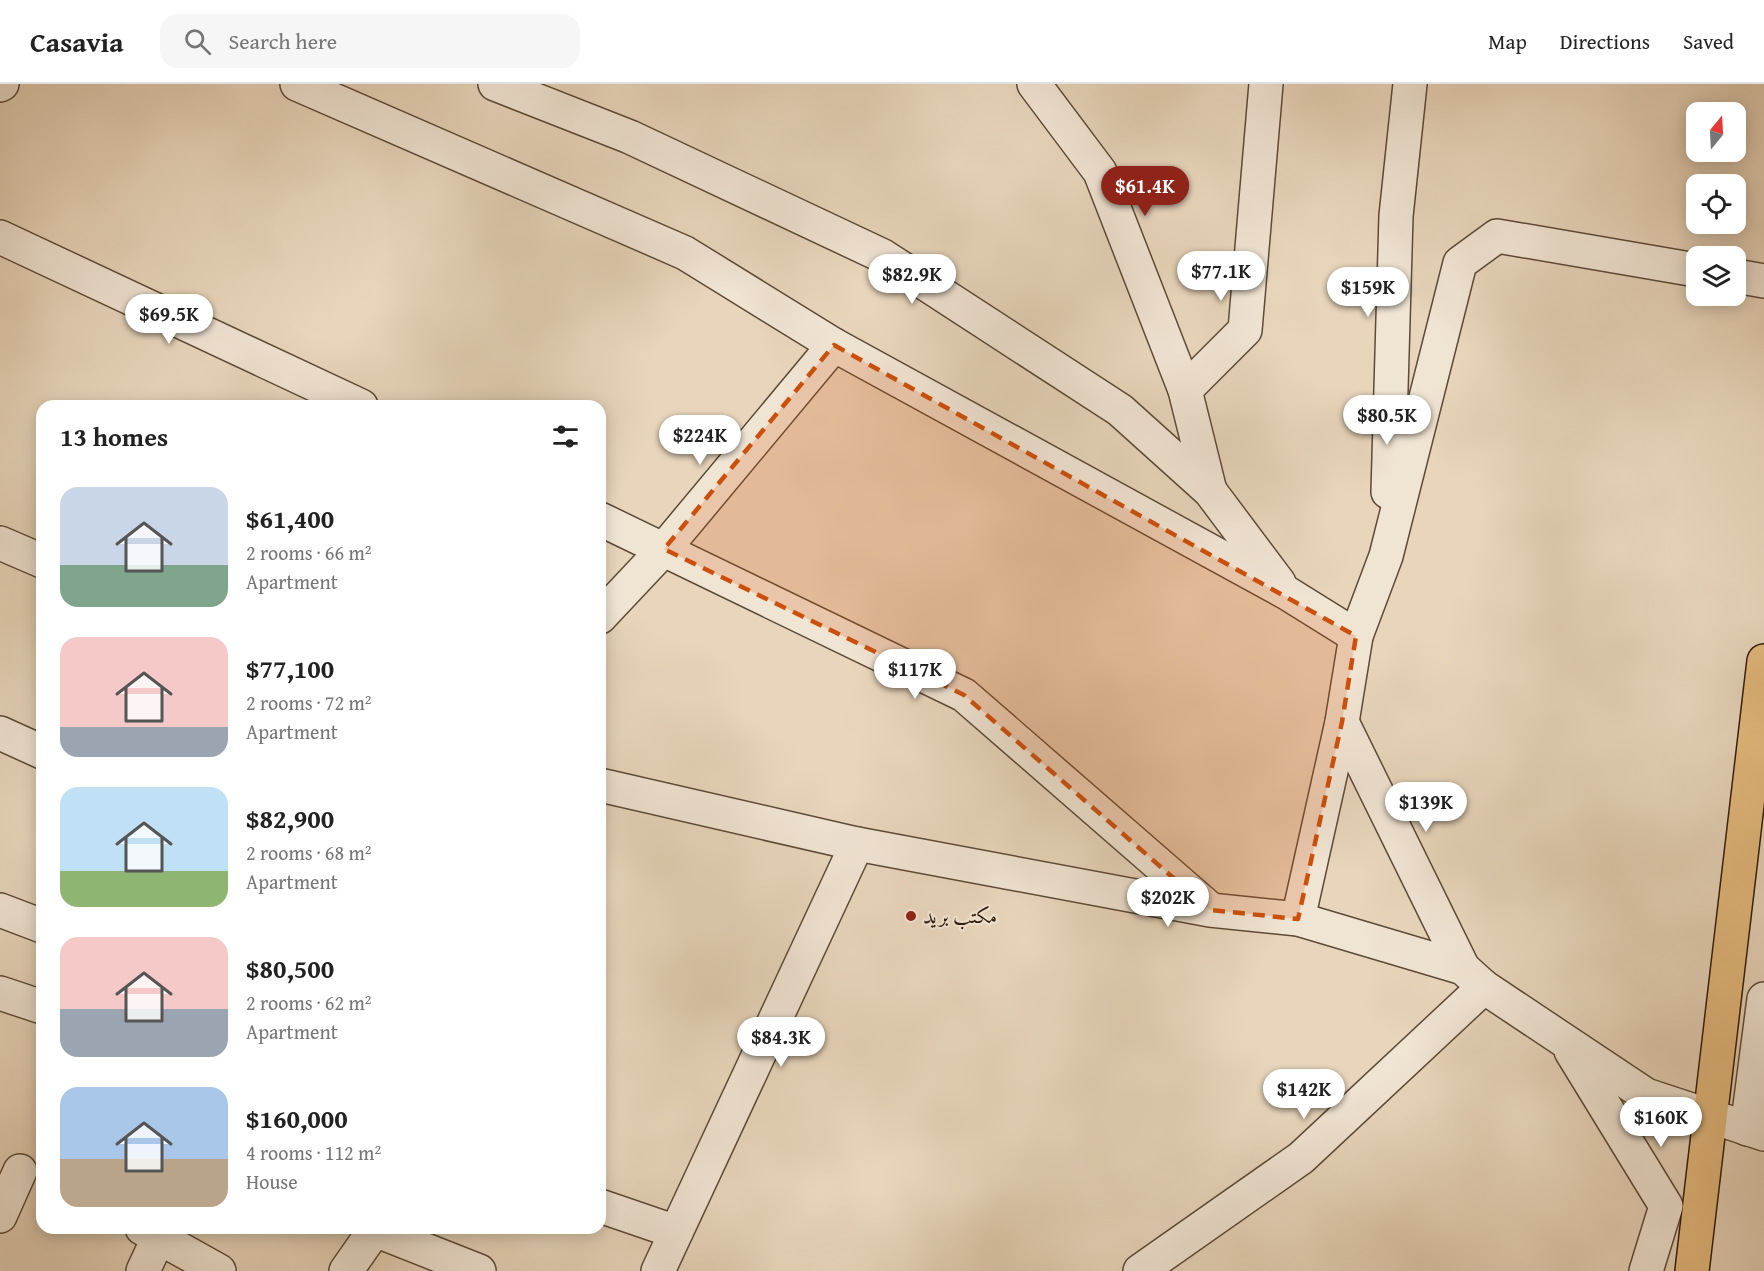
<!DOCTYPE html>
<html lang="en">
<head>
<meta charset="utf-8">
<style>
	body { margin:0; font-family:"Gentium Book Plus",Amiri,serif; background:#f6f6f6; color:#222; height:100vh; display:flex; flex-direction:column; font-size:22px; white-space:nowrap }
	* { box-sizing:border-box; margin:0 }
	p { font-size:20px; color:#767676 }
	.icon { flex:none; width:33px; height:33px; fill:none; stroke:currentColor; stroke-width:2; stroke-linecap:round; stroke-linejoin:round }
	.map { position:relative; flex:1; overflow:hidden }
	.drawer { position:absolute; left:36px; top:316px; width:570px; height:834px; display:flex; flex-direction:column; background:#fff; border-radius:18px; box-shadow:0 3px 15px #0003 }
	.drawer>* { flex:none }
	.needle { width:39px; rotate:18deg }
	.controls { position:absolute; left:1686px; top:18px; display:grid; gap:12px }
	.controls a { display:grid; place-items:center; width:60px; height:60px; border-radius:12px; background:#fff; box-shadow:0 3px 15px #0003; font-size:30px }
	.price { position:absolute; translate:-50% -51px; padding:0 14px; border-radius:21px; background:#fff; color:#222; font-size:20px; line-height:39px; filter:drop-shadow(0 2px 3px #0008) }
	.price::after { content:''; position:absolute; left:50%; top:36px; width:18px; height:14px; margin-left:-9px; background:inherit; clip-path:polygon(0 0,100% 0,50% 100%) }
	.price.active { background:#8f2418; color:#fff }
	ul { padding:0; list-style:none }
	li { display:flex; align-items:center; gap:18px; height:150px; padding:0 24px }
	li span { display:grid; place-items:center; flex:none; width:168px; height:120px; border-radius:18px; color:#555 }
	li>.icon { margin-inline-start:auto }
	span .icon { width:72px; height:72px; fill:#fffc; stroke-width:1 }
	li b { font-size:26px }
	h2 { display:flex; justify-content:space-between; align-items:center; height:72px; padding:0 24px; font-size:26px }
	header { display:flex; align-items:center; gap:36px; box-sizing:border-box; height:84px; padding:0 30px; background:#fff; border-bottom:2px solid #e0e0e0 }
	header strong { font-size:28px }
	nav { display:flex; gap:33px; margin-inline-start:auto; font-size:21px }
	.search { width:420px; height:54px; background:#f6f6f6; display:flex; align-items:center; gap:15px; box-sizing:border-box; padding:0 21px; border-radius:18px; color:#767676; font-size:22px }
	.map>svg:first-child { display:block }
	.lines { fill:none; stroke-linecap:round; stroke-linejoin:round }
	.street-casing { stroke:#5d4a37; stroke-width:36 }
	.primary-casing { stroke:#2f1b0b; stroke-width:36 }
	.street { stroke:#f0e4d3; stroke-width:33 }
	.primary { stroke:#e4ba7e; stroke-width:33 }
	.marked { fill:#cc500c; fill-opacity:0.2; stroke:#cc500c; stroke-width:4.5; stroke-dasharray:12 8; stroke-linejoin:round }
	.poi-dot { fill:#8f2418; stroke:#f0e4d3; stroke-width:2 }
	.labels { text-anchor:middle; stroke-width:4.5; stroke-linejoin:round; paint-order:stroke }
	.poi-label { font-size:21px; fill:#2f1b0b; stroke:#f0e4d3; text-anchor:start }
</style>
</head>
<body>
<header>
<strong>Casavia</strong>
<div class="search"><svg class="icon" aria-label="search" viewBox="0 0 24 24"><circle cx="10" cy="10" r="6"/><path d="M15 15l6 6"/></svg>Search here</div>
<nav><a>Map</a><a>Directions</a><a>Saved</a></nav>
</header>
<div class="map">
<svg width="1764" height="1187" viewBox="0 0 1764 1187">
	<rect width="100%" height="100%" fill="#e8d5bb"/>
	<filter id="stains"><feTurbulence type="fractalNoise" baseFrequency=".00333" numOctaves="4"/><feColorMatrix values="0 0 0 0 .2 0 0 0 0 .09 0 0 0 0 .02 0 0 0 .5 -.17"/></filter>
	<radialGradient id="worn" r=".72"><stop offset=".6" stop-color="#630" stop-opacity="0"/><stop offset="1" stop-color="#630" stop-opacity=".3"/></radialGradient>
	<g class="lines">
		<defs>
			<g id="street">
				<polyline points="297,0 685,169 834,261 1287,509 1356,552"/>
				<polyline points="495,0 630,53 883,172 1120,326 1210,407 1279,499"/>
				<polyline points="1034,0 1100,88 1185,306"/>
				<polyline points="0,1 2,0"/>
				<polyline points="0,153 361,322"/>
				<polyline points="1736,192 1764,197"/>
				<polyline points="1210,407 1185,306 1245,246 1266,0"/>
				<polyline points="1388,408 1396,132 1410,0"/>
				<polyline points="600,435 964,611 1210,825"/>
				<polyline points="0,459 42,477"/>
				<polyline points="600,533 664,465 834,261"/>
				<polyline points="1342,638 1463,884"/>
				<polyline points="0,649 42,668"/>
				<polyline points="600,701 857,760 1210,826 1298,835 1463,884 1484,903 1646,1011 1764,1050"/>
				<polyline points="0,826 42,842"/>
				<polyline points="1298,835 1342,638 1356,552 1386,472 1460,179 1497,152 1696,186"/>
				<polyline points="0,909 42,923"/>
				<polyline points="1571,967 1666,1122 1646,1187"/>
				<polyline points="1747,1045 1764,915"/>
				<polyline points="600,1122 676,1148"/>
				<polyline points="0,1132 20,1087"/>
				<polyline points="142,1144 219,1187"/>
				<polyline points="375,1146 479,1187"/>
				<polyline points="143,1187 163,1144"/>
				<polyline points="346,1187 376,1144"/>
				<polyline points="658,1187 857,760"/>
				<polyline points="1140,1187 1301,1074 1484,903"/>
			</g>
			<polyline id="primary" points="1692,1187 1764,577"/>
		</defs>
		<use href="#street" class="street-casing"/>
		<use href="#primary" class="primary-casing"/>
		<use href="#street" class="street"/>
		<use href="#primary" class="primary"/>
	</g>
	<path class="marked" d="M834,261L1356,552L1342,638L1298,835L1210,826L964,611L664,465Z"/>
	<circle class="poi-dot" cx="911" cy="832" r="6"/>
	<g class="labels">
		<g class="poi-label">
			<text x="923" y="839">مكتب بريد</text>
		</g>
	</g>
	<rect width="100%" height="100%" filter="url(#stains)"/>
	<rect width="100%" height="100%" fill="url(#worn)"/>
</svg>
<div class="controls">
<a><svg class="needle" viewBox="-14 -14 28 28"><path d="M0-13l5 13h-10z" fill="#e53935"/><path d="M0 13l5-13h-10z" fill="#767676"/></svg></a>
<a><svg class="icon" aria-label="locate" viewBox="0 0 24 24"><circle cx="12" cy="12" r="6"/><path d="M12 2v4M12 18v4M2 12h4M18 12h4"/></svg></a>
<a><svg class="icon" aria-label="layers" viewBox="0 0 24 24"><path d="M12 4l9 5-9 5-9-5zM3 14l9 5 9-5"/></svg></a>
</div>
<b class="price active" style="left:1145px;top:133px">$61.4K</b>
<b class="price" style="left:1221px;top:218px">$77.1K</b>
<b class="price" style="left:912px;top:221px">$82.9K</b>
<b class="price" style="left:1368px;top:234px">$159K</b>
<b class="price" style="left:169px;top:261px">$69.5K</b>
<b class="price" style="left:1387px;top:362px">$80.5K</b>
<b class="price" style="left:700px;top:382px">$224K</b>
<b class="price" style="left:915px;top:616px">$117K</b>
<b class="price" style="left:1426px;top:749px">$139K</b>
<b class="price" style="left:1168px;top:844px">$202K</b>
<b class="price" style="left:781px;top:984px">$84.3K</b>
<b class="price" style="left:1304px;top:1036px">$142K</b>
<b class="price" style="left:1661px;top:1064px">$160K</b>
<section class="drawer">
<h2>13 homes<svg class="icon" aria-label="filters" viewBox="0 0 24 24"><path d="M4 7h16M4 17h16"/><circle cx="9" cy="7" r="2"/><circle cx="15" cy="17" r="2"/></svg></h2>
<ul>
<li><span style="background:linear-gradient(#c9d6e8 65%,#7fa58c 0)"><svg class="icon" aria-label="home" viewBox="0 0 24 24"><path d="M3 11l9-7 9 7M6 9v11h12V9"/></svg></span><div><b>$61,400</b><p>2 rooms · 66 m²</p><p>Apartment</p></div></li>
<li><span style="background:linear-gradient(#f6c9c9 75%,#9aa5b1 0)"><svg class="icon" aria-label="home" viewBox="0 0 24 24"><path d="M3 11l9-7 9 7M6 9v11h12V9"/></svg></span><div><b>$77,100</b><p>2 rooms · 72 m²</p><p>Apartment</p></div></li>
<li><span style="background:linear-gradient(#bfe0f5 70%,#8fb573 0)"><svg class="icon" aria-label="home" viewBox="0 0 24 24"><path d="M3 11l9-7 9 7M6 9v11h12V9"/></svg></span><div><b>$82,900</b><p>2 rooms · 68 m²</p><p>Apartment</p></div></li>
<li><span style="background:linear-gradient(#f6c9c9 60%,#9aa5b1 0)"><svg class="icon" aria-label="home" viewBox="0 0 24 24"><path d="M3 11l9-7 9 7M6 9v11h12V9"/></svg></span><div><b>$80,500</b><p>2 rooms · 62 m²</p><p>Apartment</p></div></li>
<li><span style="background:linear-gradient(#a9c7e8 60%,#b9a48a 0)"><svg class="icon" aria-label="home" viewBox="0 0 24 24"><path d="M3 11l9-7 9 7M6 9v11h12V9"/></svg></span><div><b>$160,000</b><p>4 rooms · 112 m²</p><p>House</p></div></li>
</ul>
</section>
</div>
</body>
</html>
